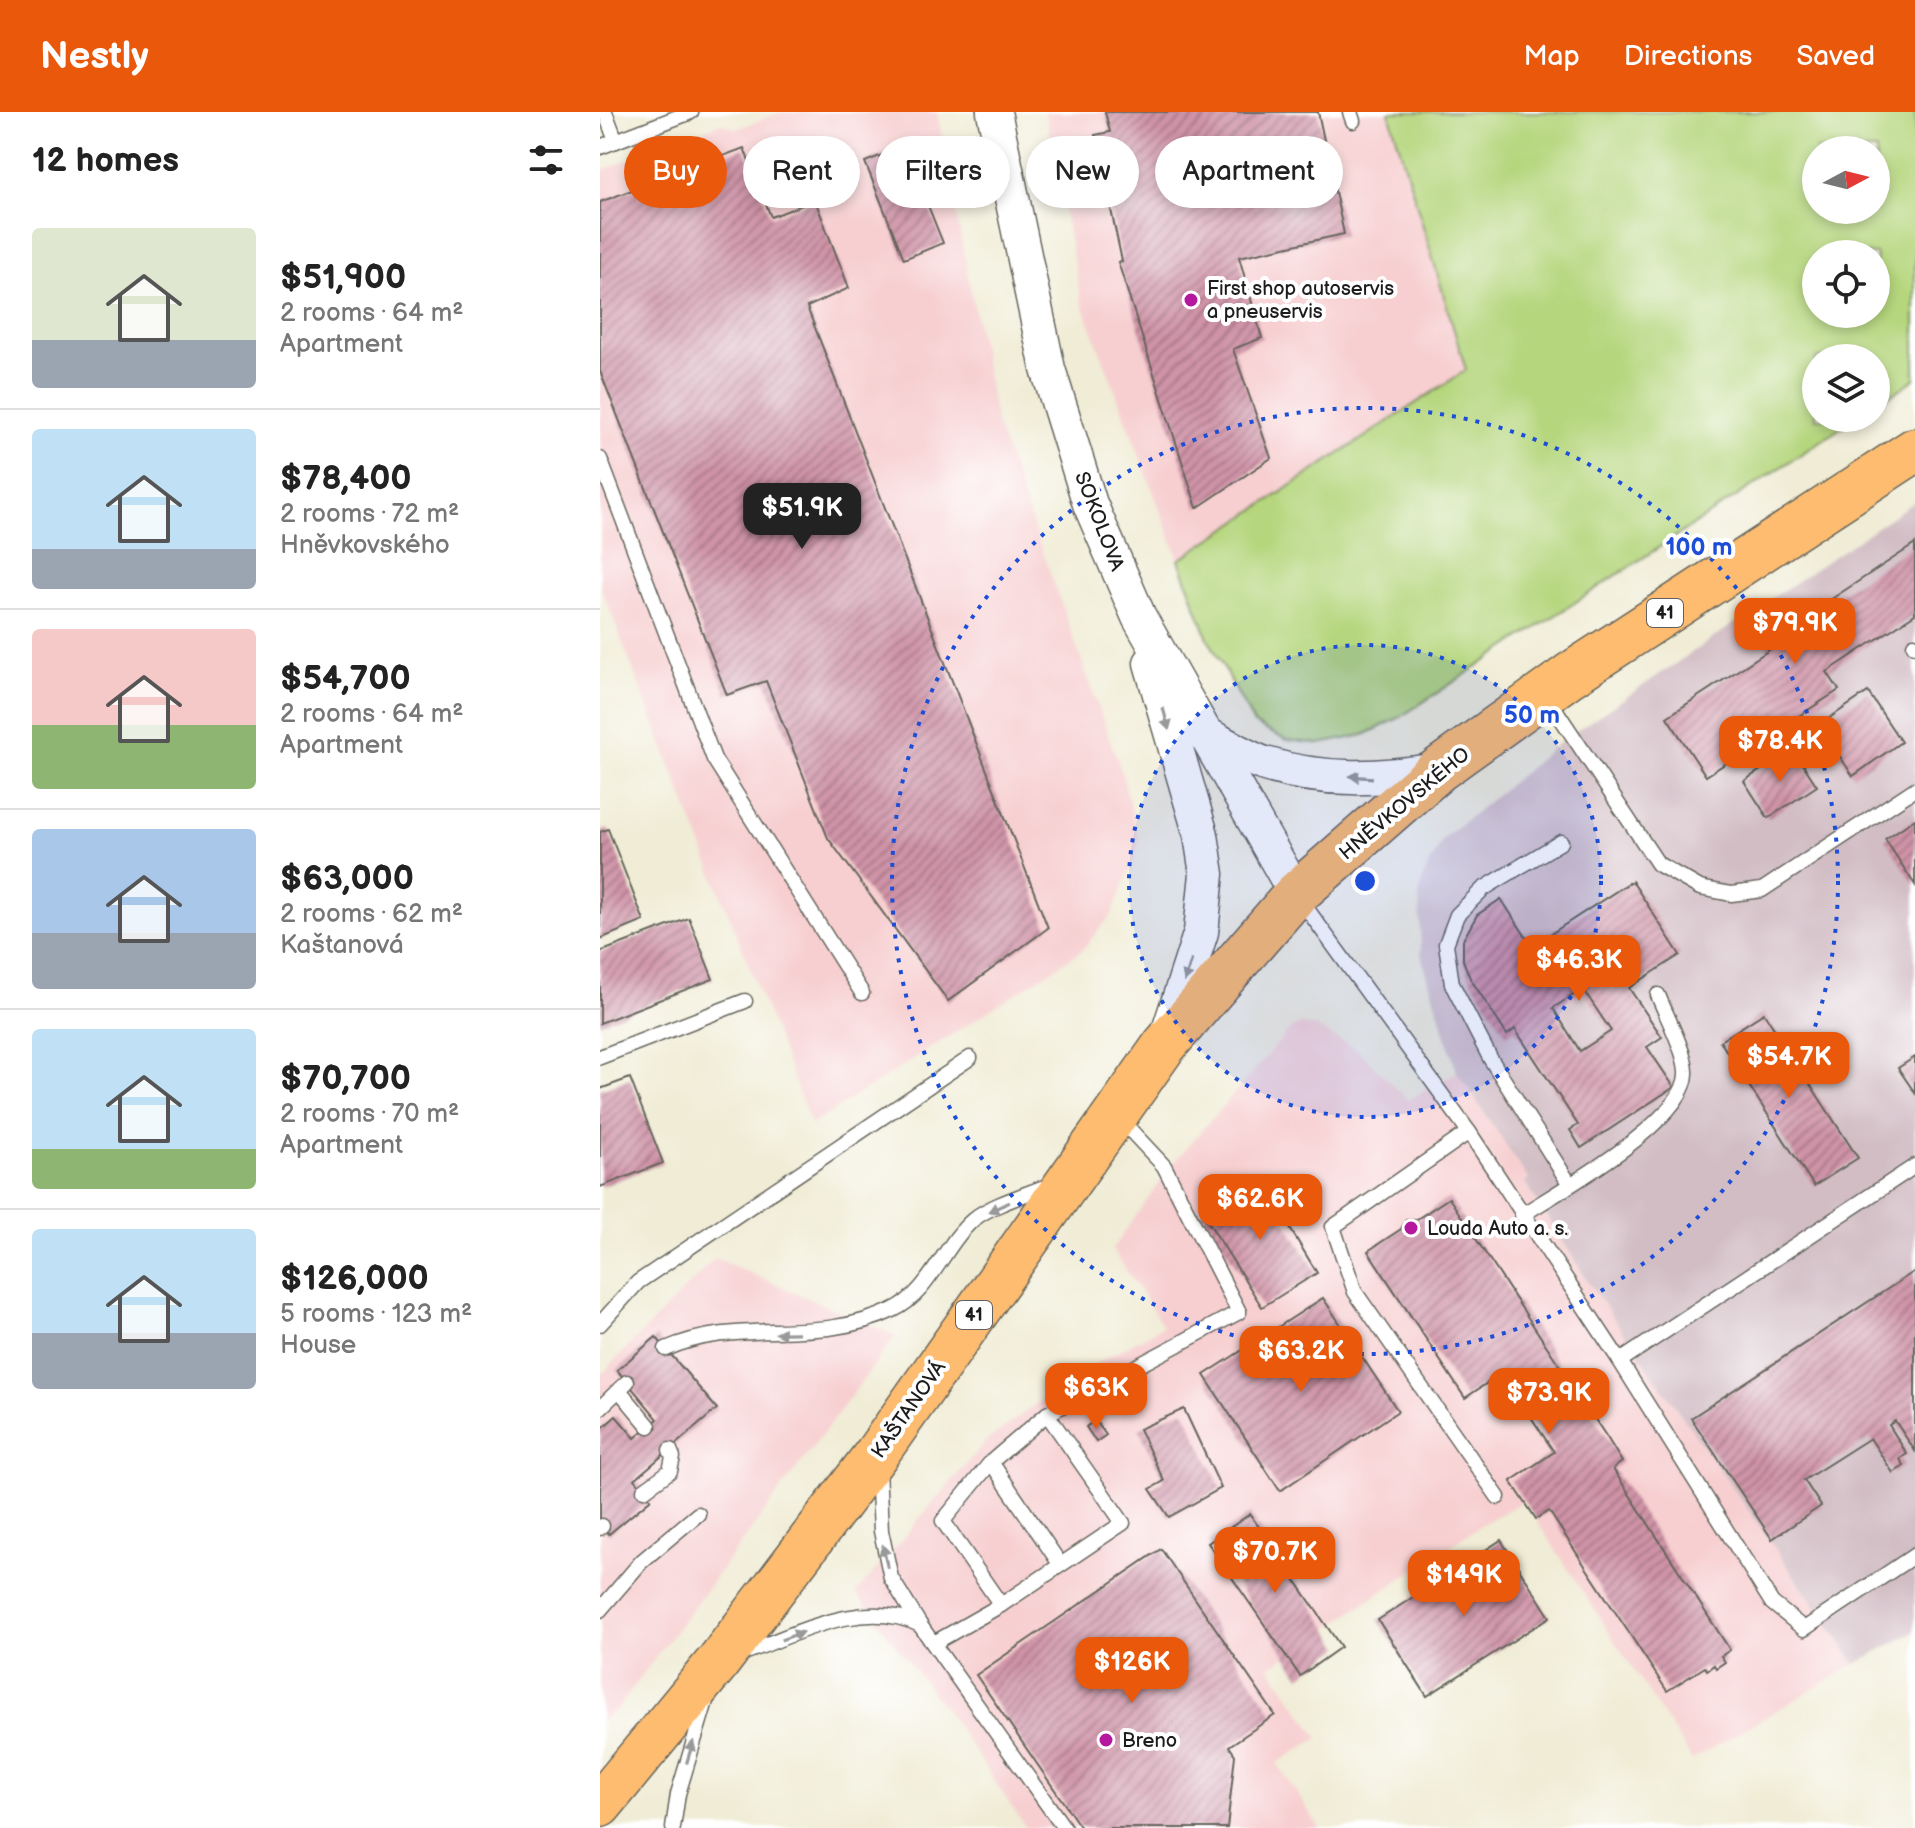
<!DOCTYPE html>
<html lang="en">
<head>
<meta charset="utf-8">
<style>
	body { margin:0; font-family:"Balsamiq Sans",sans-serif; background:#f6f6f6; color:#222; height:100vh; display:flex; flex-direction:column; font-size:30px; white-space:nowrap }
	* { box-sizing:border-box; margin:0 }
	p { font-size:26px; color:#767676 }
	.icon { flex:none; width:44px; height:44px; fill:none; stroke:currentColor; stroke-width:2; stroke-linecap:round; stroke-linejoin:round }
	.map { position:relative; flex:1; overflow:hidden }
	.sheet { display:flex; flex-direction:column; background:#fff; width:600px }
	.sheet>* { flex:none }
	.banner { position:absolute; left:24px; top:24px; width:760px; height:72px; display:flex; gap:16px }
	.needle { width:52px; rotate:83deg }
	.fabs { position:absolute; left:1202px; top:24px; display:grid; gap:16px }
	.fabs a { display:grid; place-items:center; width:88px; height:88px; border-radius:50%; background:#fff; box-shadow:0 4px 12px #0003; font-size:40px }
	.price { position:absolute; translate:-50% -68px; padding:0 18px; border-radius:16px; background:#ea580c; color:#fff; font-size:26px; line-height:52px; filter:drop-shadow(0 2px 4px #0008) }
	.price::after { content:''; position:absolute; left:50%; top:48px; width:24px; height:18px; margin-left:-12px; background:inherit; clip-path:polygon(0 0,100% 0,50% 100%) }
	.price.active { background:#222; color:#fff }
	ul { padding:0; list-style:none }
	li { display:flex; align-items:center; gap:24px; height:200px; padding:0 32px }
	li+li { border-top:2px solid #e0e0e0 }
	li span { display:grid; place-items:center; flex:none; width:224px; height:160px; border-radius:8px; color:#555 }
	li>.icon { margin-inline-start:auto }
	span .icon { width:96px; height:96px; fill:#fffc; stroke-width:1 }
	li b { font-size:34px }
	h2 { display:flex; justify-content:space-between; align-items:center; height:96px; padding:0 32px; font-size:34px }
	.pill { padding:0 28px; border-radius:36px; background:#fff; box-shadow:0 4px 12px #0003; font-size:28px; line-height:72px }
	.pill.active { background:#ea580c; color:#fff }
	header { display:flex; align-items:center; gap:48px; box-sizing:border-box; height:112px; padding:0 40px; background:#ea580c; color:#fff }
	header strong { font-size:38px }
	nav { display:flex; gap:44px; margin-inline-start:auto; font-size:28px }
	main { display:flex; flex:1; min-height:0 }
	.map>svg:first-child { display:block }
	.built { fill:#f7cfd0 }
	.industrial { fill:#d2bdc5 }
	.grass { fill:#b5d67d; stroke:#68794c; stroke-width:2; fill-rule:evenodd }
	.building { fill:url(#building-hatch); fill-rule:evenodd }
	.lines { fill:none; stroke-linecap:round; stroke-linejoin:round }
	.service-casing { stroke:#66655d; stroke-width:17 }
	.tertiary-casing { stroke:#66655d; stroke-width:37 }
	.primary-casing { stroke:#66655d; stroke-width:47 }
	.service { stroke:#fff; stroke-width:14 }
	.tertiary { stroke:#fff; stroke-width:34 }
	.primary { stroke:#fdbc6f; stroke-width:44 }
	.oneway { fill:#999 }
	.ring { fill:none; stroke:#1d4ed8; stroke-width:4; stroke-dasharray:4 8 }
	.poi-dot { fill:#b5179e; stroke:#fff; stroke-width:3 }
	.labels { text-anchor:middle; stroke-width:8; stroke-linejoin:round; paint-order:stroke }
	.shield { fill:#fff; stroke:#606060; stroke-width:2 }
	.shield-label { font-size:18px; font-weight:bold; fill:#1c1c1c }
	.poi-label { font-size:20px; fill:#1c1c1c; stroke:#fff; text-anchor:start }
	.street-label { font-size:20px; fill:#1c1c1c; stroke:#fff }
	.centre { fill:#1d4ed8; stroke:#fff; stroke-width:4 }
	.ring-label { font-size:24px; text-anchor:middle; font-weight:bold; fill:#1d4ed8; stroke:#fff; stroke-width:8; stroke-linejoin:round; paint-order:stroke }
</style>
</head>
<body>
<header>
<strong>Nestly</strong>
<nav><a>Map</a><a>Directions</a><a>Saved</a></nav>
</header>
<main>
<section class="sheet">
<h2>12 homes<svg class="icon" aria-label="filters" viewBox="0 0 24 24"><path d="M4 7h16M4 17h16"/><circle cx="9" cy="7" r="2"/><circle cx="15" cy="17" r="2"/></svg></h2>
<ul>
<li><span style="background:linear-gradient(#dfe7d0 70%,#9aa5b1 0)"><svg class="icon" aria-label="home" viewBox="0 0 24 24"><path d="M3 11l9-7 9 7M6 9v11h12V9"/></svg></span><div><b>$51,900</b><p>2 rooms · 64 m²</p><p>Apartment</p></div></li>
<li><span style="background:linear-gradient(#bfe0f5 75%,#9aa5b1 0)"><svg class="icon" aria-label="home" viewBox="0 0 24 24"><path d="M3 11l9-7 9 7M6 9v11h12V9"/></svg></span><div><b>$78,400</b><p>2 rooms · 72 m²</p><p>Hněvkovského</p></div></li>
<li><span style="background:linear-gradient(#f6c9c9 60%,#8fb573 0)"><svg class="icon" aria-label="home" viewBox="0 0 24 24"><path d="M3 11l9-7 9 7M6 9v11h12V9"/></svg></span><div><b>$54,700</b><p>2 rooms · 64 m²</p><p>Apartment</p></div></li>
<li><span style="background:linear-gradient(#a9c7e8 65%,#9aa5b1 0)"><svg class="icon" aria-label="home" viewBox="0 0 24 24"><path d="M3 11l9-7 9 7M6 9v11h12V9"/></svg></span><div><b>$63,000</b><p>2 rooms · 62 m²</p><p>Kaštanová</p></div></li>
<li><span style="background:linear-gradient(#bfe0f5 75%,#8fb573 0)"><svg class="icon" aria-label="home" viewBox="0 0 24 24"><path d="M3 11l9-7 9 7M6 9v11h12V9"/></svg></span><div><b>$70,700</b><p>2 rooms · 70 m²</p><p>Apartment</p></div></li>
<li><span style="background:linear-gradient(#bfe0f5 65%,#9aa5b1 0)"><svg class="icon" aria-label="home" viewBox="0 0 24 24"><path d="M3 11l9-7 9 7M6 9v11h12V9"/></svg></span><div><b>$126,000</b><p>5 rooms · 123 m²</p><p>House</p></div></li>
</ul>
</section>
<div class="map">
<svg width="1315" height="1716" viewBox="0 0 1315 1716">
	<defs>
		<pattern id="building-hatch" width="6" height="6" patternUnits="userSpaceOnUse" patternTransform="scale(2)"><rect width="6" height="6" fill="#cf93a7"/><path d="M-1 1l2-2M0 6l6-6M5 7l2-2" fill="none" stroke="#a77787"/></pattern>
	</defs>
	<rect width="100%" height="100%" fill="#fff"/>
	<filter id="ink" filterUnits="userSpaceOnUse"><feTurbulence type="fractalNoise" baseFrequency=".0125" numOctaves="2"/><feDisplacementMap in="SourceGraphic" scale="16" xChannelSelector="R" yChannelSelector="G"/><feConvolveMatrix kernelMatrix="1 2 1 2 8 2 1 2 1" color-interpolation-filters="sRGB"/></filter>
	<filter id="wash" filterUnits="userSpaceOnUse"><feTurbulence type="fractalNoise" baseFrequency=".006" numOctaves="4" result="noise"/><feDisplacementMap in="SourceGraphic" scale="32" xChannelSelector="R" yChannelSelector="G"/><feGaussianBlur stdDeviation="1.8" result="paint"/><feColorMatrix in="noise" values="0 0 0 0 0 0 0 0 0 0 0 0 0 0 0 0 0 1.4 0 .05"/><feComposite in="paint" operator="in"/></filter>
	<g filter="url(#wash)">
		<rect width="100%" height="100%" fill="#f0ecd5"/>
		<g class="built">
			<polygon points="181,0 337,0 396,311 521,658 539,727 535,746 511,804 480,840 211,1013 0,473 0,59 121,11 137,17"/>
			<polygon points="445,0 789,0 866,258 579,448 481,188"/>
			<polygon points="699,912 716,915 759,939 808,988 857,960 929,1068 925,1072 993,1177 1256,1552 1092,1648 924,1389 884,1411 670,1555 719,1626 677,1651 720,1716 426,1716 351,1605 256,1481 385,1330 472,1265 563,1214 512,1137 575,1049 691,916"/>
			<polygon points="115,1146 296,1224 17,1597 0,1609 0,1264"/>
		</g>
		<polygon class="industrial" points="1315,389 1315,1519 1256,1552 993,1177 925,1071 929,1068 857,960 821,843 819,784 823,765 843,727 960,630"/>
		<path class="grass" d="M789,0H1315V267L1276,293V246H1216V306H1256L799,606L764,623L720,632L686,628L654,612L608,526L579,448L866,258ZM1216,38H1276V98H1216ZM1216,142H1276V202H1216Z"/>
		<g id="blocks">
			<g class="building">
				<polygon points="505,0 718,0 744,122 639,145 662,226 633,237 671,346 597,396 518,150 522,149 495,23 510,20"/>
				<polygon points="304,34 343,131 304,147 265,50"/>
				<polygon points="144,36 171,105 215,88 249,176 207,195 448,816 348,889 228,726 166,569 127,583 0,259 0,90"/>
				<polygon points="1315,432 1315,502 1227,560 1239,578 1106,664 1067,605 1169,538 1157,520 1188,501 1195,511"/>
				<polygon points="1268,580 1301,630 1253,664 1219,613"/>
				<polygon points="1193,637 1217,674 1168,706 1144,669"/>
				<polygon points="1315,707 1315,773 1285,727"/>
				<polygon points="8,717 44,809 0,827 0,720"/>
				<path d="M1032,769L1080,843L1029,876L1062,925L1047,935L1074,975L981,1036L970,1018L978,1013L915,917L907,923L870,866L863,848V828L877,803L901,787L932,834ZM983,877L1011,919L980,939L953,896Z"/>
				<polygon points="89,806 113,867 0,911 0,840"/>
				<polygon points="1164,901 1258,1046 1214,1074 1120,929"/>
				<polygon points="1315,945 1315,981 1298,956"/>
				<polygon points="30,966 63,1051 0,1075 0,977"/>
				<polygon points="659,1065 717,1161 662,1195 602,1100"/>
				<polygon points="849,1086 1008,1327 1022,1350 1013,1357 1130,1538 1121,1544 1125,1550 1116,1556 1114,1553 1107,1558 1105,1555 1067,1579 949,1399 936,1407 911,1369 954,1340 902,1261 865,1286 768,1139 801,1117 806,1108 817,1107"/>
				<polygon points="1315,1159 1315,1339 1295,1309 1289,1313 1307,1342 1300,1347 1304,1354 1293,1361 1270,1326 1204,1368 1221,1394 1172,1427 1091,1306"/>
				<polygon points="723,1186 798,1299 680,1379 604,1263"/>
				<polygon points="56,1225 117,1297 35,1367 51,1387 9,1422 0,1411 0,1318 16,1304 35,1326 58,1307 17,1258"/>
				<polygon points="584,1297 621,1376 569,1405 550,1377 564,1369 539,1317"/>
				<polygon points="495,1308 506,1323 496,1330 486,1315"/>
				<polygon points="650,1402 741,1535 700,1564 608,1431"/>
				<polygon points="901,1428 950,1505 827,1584 778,1508"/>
				<polygon points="561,1437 675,1603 629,1634 635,1643 627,1716 481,1716 376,1563"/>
			</g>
		</g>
	</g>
	<g filter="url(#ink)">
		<use href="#blocks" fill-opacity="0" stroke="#66655d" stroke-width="2"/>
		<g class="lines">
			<defs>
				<g id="service">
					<polyline points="5,0 16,29"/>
					<polyline points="750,0 753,9"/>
					<polyline points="0,35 91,0"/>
					<polyline points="0,347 114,647 262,881"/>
					<polyline points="1314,533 1315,534"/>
					<polyline points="947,585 1058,752 1100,776 1131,782 1162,778 1315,677"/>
					<polyline points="961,730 883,777 857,803 846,832 852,872 890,946 969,1071"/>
					<polyline points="699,786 869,1020 1020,1249 1172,1491 1204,1517 1315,1443"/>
					<polyline points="0,945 145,889"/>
					<polyline points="869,1020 733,1115 755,1180 898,1385"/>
					<path d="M922,1103C959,1079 1090,1007 1086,959C1085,939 1066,903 1058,883"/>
					<polyline points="0,1212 38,1170 370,946"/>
					<path d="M66,1237C140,1204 215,1235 293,1198C331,1180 343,1133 374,1107C390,1093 431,1081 452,1072"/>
					<polyline points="1020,1249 1315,1054"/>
					<polyline points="19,1278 49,1314"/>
					<polyline points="0,1296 27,1270"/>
					<polyline points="391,1350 460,1452"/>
					<polyline points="278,1357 281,1419 291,1466 320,1513 464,1716"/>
					<polyline points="44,1378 70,1359 73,1345 70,1338"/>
					<polyline points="0,1416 2,1414"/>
					<polyline points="401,1493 343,1409 391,1350 447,1302 639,1200 564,1054 519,1006"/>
					<polyline points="0,1498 42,1449 98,1402"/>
					<polyline points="334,1531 401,1493 523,1411 447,1302"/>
					<path d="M141,1542C195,1523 264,1484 320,1513"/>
					<polyline points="73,1716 78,1682 106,1589"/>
				</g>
				<g id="tertiary">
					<polyline points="394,0 448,257 490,392 539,505 696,782"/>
					<polyline points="551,551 601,723 607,762 601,820 567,925"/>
					<path d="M604,621C623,631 644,645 665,652C722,670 781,667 838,658"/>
				</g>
				<polyline id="primary" points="0,1693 118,1550 277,1341 564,934 696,782 838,658 970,563 1315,338"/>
			</defs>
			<use href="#service" class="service-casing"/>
			<use href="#tertiary" class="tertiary-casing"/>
			<use href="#primary" class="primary-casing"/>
			<use href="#service" class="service"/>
			<use href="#tertiary" class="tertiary"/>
			<use href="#primary" class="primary"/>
		</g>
		<defs><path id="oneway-solid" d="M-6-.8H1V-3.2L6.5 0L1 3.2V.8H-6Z" transform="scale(2)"/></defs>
		<g class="oneway">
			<use href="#oneway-solid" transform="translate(566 607) rotate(75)"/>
			<use href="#oneway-solid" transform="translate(761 665) rotate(-176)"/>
			<use href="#oneway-solid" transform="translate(588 859) rotate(108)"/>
			<use href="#oneway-solid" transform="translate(399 1095) rotate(156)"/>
			<use href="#oneway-solid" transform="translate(187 1221) rotate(179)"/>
			<use href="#oneway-solid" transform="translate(285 1444) rotate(-102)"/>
			<use href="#oneway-solid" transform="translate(192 1524) rotate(-20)"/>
			<use href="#oneway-solid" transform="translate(90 1640) rotate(-73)"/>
		</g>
	</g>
	<circle cx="765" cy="769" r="236" fill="#1d4ed8" fill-opacity=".12"/>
	<g class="ring">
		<circle cx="765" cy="769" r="236"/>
		<circle cx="765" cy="769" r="473"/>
	</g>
	<g class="poi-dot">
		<circle cx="591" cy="188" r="8"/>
		<circle cx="811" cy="1116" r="8"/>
		<circle cx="506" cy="1628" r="8"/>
	</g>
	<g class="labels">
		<g class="shield">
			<rect x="1047" y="487" width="36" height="28" rx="6"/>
			<rect x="356" y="1189" width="36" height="28" rx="6"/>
		</g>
		<g class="shield-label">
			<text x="1065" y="507">41</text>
			<text x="374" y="1209">41</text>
		</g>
		<g class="poi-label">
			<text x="607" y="183">First shop autoservis<tspan x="607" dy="23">a pneuservis</tspan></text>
			<text x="827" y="1123">Louda Auto a. s.</text>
			<text x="522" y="1635">Breno</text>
		</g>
		<g class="street-label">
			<text transform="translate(500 409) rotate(69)" y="7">SOKOLOVA</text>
			<text transform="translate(804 691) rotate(-40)" y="7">HNĚVKOVSKÉHO</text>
			<text transform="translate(308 1297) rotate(-55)" y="7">KAŠTANOVÁ</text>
		</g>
	</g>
	<circle cx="765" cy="769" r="12" class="centre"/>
	<g class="ring-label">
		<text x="1099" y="443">100 m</text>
		<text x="932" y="611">50 m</text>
	</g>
</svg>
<div class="fabs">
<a><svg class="needle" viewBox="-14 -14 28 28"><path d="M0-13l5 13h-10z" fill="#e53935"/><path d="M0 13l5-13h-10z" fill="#767676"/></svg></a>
<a><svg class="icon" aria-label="locate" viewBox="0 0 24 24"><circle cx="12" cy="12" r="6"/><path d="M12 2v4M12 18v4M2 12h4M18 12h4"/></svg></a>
<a><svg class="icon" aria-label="layers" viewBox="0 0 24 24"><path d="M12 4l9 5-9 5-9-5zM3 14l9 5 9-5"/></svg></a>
</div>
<b class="price active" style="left:202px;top:439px">$51.9K</b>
<b class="price" style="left:1195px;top:554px">$79.9K</b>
<b class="price" style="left:1180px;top:672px">$78.4K</b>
<b class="price" style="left:979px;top:891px">$46.3K</b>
<b class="price" style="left:1189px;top:988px">$54.7K</b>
<b class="price" style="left:660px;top:1130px">$62.6K</b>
<b class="price" style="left:701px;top:1282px">$63.2K</b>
<b class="price" style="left:496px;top:1319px">$63K</b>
<b class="price" style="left:949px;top:1324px">$73.9K</b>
<b class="price" style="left:675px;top:1483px">$70.7K</b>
<b class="price" style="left:864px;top:1506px">$149K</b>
<b class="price" style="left:532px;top:1593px">$126K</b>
<div class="banner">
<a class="pill active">Buy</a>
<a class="pill">Rent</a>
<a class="pill">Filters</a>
<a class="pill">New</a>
<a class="pill">Apartment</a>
</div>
</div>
</main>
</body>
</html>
